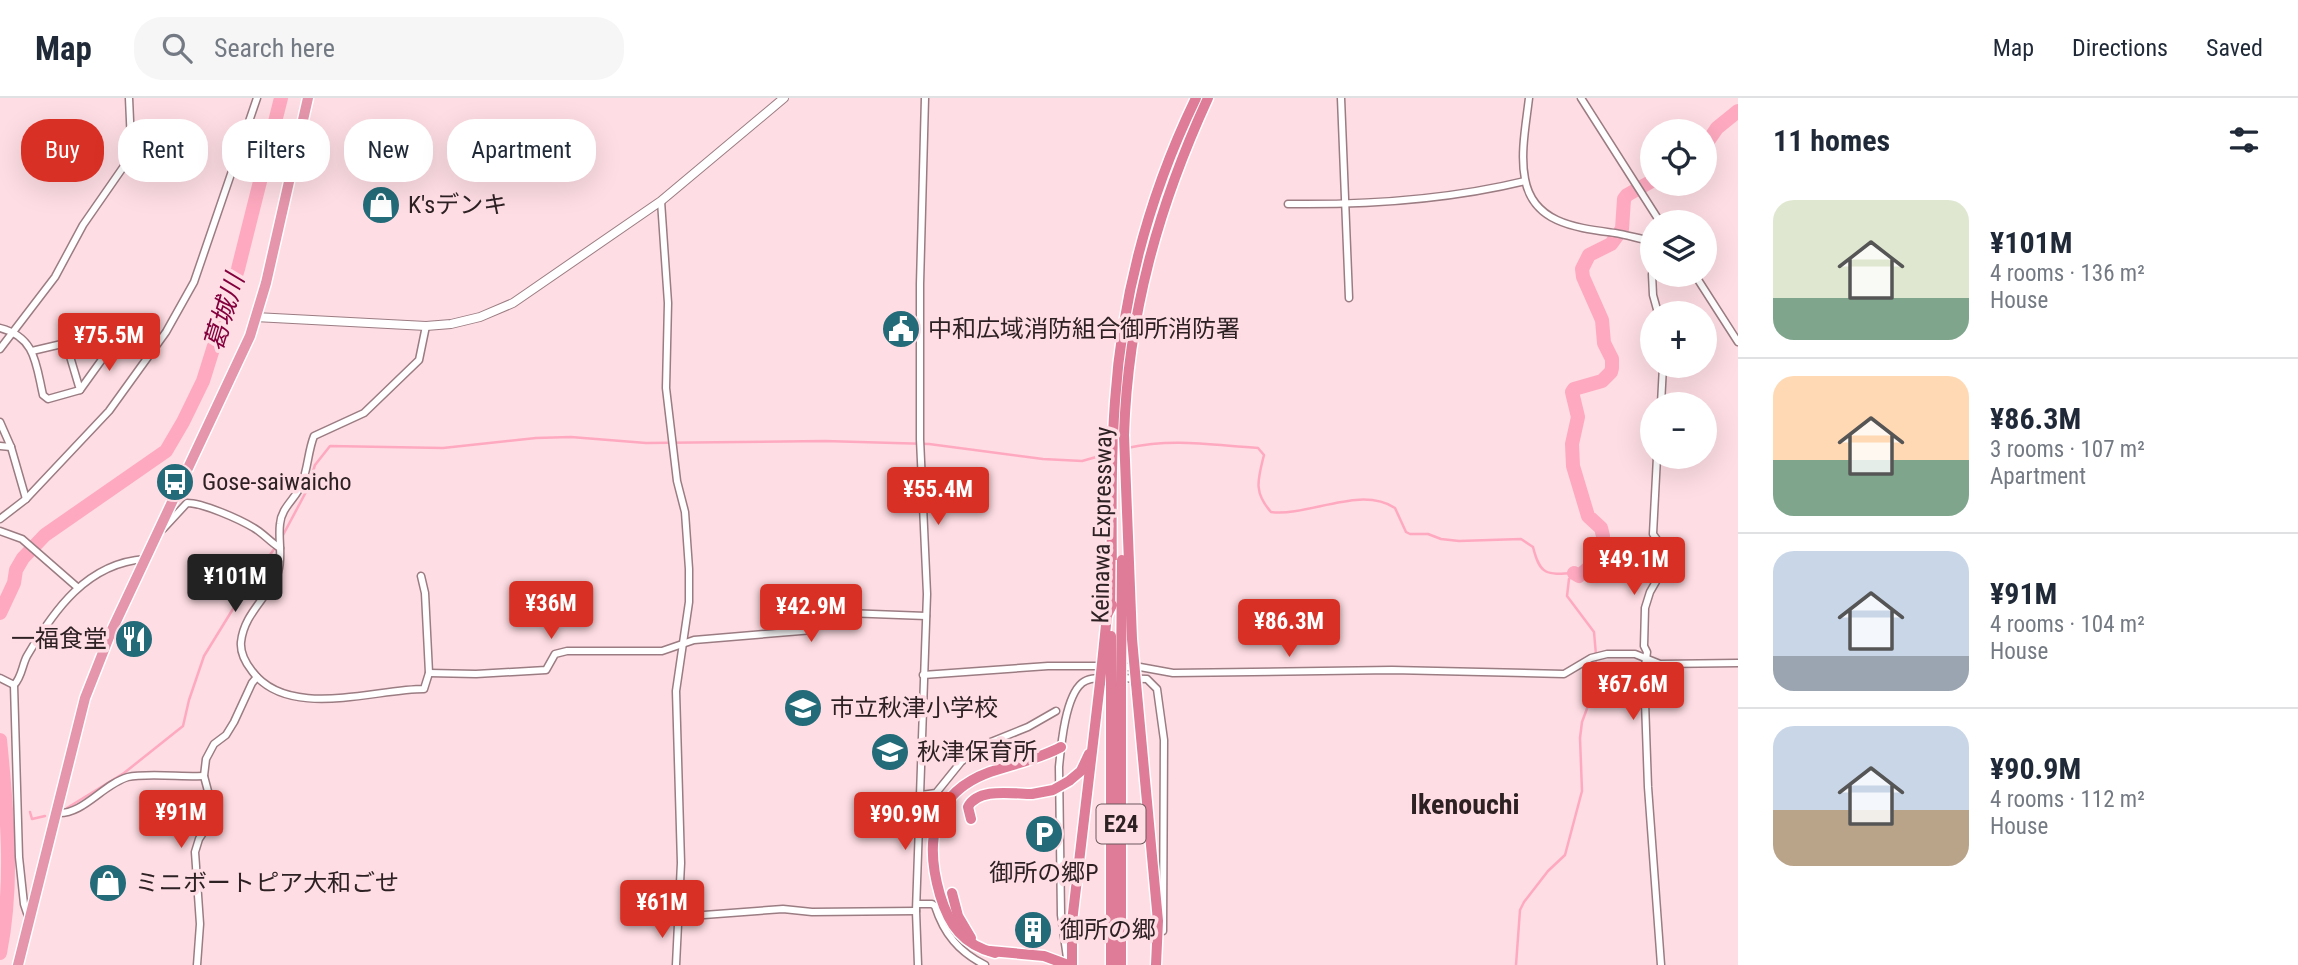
<!DOCTYPE html>
<html lang="en">
<head>
<meta charset="utf-8">
<style>
	body { margin:0; font-family:"Roboto Condensed","Noto Sans JP",sans-serif; background:#f6f6f7; color:#1f2937; height:100vh; display:flex; flex-direction:column; font-size:26px; white-space:nowrap }
	* { box-sizing:border-box; margin:0 }
	p { font-size:23px; color:#747a83 }
	.icon { flex:none; width:38px; height:38px; fill:none; stroke:currentColor; stroke-width:2; stroke-linecap:round; stroke-linejoin:round }
	.map { position:relative; flex:1; overflow:hidden }
	.panel { display:flex; flex-direction:column; background:#fff; width:560px }
	.panel>* { flex:none }
	.guide { position:absolute; left:21px; top:21px; width:665px; height:63px; display:flex; gap:14px }
	.fabs { position:absolute; left:1640px; top:21px; display:grid; gap:14px }
	.fabs a { display:grid; place-items:center; width:77px; height:77px; border-radius:50%; background:#fff; box-shadow:0 7px 28px #0002; font-size:35px }
	.price { position:absolute; translate:-50% -60px; padding:0 16px; border-radius:7px; background:#d93025; color:#fff; font-size:23px; line-height:46px; filter:drop-shadow(0 2px 4px #0008) }
	.price::after { content:''; position:absolute; left:50%; top:42px; width:21px; height:16px; margin-left:-10px; background:inherit; clip-path:polygon(0 0,100% 0,50% 100%) }
	.price.on { background:#222; color:#fff }
	ul { padding:0; list-style:none }
	li { display:flex; align-items:center; gap:21px; height:175px; padding:0 35px }
	li+li { border-top:2px solid #e0e1e3 }
	li span { display:grid; place-items:center; flex:none; width:196px; height:140px; border-radius:21px; color:#555 }
	li>.icon { margin-inline-start:auto }
	span .icon { width:84px; height:84px; fill:#fffc; stroke-width:1 }
	li b { font-size:30px }
	h2 { display:flex; justify-content:space-between; align-items:center; height:84px; padding:0 35px; font-size:30px }
	.chip { padding:0 24px; border-radius:28px; background:#fff; box-shadow:0 7px 28px #0002; font-size:24px; line-height:63px }
	.chip.on { background:#d93025; color:#fff }
	header { display:flex; align-items:center; gap:42px; box-sizing:border-box; height:98px; padding:0 35px; background:#fff; border-bottom:2px solid #e0e1e3 }
	header strong { font-size:33px }
	nav { display:flex; gap:38px; margin-inline-start:auto; font-size:24px }
	.search { width:490px; height:63px; background:#f6f6f7; display:flex; align-items:center; gap:18px; box-sizing:border-box; padding:0 24px; border-radius:28px; color:#747a83; font-size:26px }
	main { display:flex; flex:1; min-height:0 }
	.map>svg:first-child { display:block }
	.lines { fill:none; stroke-linecap:round; stroke-linejoin:round }
	.stream { stroke:#fea9bf; stroke-width:2.5 }
	.river { stroke:#fea9bf; stroke-width:14 }
	.minor-casing { stroke:#9b7c83; stroke-width:9 }
	.tertiary-casing { stroke:#9b7c83; stroke-width:10 }
	.trunk-casing { stroke:#fff; stroke-width:13 }
	.motorway-casing { stroke:#fff; stroke-width:13 }
	.minor { stroke:#fff; stroke-width:6 }
	.tertiary { stroke:#fff; stroke-width:8 }
	.trunk { stroke:#e696ac; stroke-width:10 }
	.motorway { stroke:#df7c97; stroke-width:10 }
	.motorway-bridge-casing { stroke:#fff; stroke-width:13; stroke-linecap:butt }
	.motorway-bridge { stroke:#df7c97; stroke-width:10 }
	.labels { text-anchor:middle; stroke-width:7; stroke-linejoin:round; paint-order:stroke }
	.shield { fill:#fedde4; stroke:#6c595e; stroke-width:2 }
	.shield-label { font-size:23px; font-weight:bold; fill:#2d2124 }
	.poi-label { font-size:24px; fill:#2d2124; stroke:#fedde4; text-anchor:start }
	.street-label { font-size:24px; fill:#2d2124; stroke:#fedde4 }
	.water-label { font-size:26px; font-style:italic; fill:#83003d; stroke:#fedde4 }
	.quarter-label { font-size:28px; font-weight:bold; fill:#2d2124; stroke:#fedde4 }
</style>
</head>
<body>
<header>
<strong>Map</strong>
<div class="search"><svg class="icon" aria-label="search" viewBox="0 0 24 24"><circle cx="10" cy="10" r="6"/><path d="M15 15l6 6"/></svg>Search here</div>
<nav><a>Map</a><a>Directions</a><a>Saved</a></nav>
</header>
<main>
<div class="map">
<svg width="1738" height="867" viewBox="0 0 1738 867">
	<rect width="100%" height="100%" fill="#fedde4"/>
	<g class="lines">
		<g class="stream">
			<path d="M1127,350C1173,340 1211,347 1258,350L1264,357C1258,381 1253,394 1271,414C1308,419 1360,387 1395,410L1406,434L1410,436H1428L1441,441L1459,443L1521,441L1533,449C1540,477 1546,477 1574,475"/>
			<polyline points="282,439 307,392 315,367 330,348 443,350 536,340 571,339 646,345 825,343 929,346 1043,361 1082,363 1107,356"/>
			<polyline points="67,710 124,675 183,628 189,602 204,558 244,493 277,447"/>
			<polyline points="30,714 32,721 45,718"/>
			<polyline points="1516,867 1520,812 1524,804 1548,773 1565,757 1582,693 1580,640 1582,624 1595,589 1596,557 1594,534 1567,498 1569,481 1574,475"/>
		</g>
		<g class="river">
			<polyline points="1704,49 1717,30 1738,13"/>
			<polyline points="1574,475 1579,478 1593,466 1602,448 1603,438 1601,430 1588,418 1573,368 1572,346 1578,319 1572,294 1574,291 1602,283 1611,274 1612,270 1612,261 1604,245 1602,222 1583,179 1582,171 1589,157 1611,146 1622,131 1624,101 1627,97 1652,83"/>
			<polyline points="0,515 14,485 16,472 23,460 45,437 166,353 183,324 203,283 238,171 281,0"/>
			<path d="M0,642C7,712 14,785 0,855"/>
		</g>
		<defs>
			<g id="minor">
				<polyline points="1341,0 1349,200"/>
				<path d="M1529,0C1526,26 1520,56 1525,81C1533,126 1578,130 1615,135C1627,137 1640,141 1652,143"/>
				<polyline points="1581,0 1660,124"/>
				<polyline points="661,103 668,205 666,290 677,383 685,414 689,471 689,504 676,593 681,765 676,867"/>
				<path d="M1288,106C1364,107 1451,101 1525,83"/>
				<polyline points="1652,176 1653,197 1658,215"/>
				<polyline points="1695,177 1738,244"/>
				<path d="M0,230C36,239 36,267 43,297L48,301L80,292L66,245L32,253"/>
				<polyline points="0,251 55,179 83,127 124,68 131,45 129,0"/>
				<polyline points="80,292 116,242"/>
				<polyline points="1661,306 1663,268"/>
				<polyline points="0,324 11,349 26,401"/>
				<polyline points="0,348 11,349"/>
				<polyline points="1657,359 1653,436 1658,443 1662,473 1650,494 1645,510 1644,548 1647,554 1644,575 1648,689 1661,867"/>
				<polyline points="0,421 26,401 109,313 166,234 194,184 257,0"/>
				<path d="M163,431L187,405C203,405 239,421 254,430C263,435 270,444 280,450"/>
				<polyline points="0,433 22,441 77,489"/>
				<path d="M421,478L425,495L429,575L424,591C374,591 288,622 252,573C245,564 240,555 241,544C244,515 269,499 278,474C283,459 278,442 280,426C281,409 297,400 302,385C308,370 308,353 314,338L364,315L419,262L426,228"/>
				<polyline points="1120,569 1140,569 1173,575 1392,572 1564,576 1591,560 1607,556 1635,556 1660,566 1738,565"/>
				<polyline points="429,575 476,576 546,572 555,556 567,553 662,553 694,542 813,532 819,514 926,518"/>
				<polyline points="923,577 1048,568 1102,568"/>
				<polyline points="0,580 14,587"/>
				<polyline points="1118,580 1147,581 1157,591 1164,642 1163,833"/>
				<polyline points="921,697 936,695 961,664 981,648 1028,629 1056,613"/>
				<path d="M57,715C83,717 103,686 128,679C144,675 184,679 204,678"/>
				<path d="M917,806H932L935,808C944,836 959,854 985,867"/>
				<path d="M28,818L24,806L19,759L14,587C22,579 22,567 27,558C54,512 87,465 145,461"/>
				<polyline points="677,819 783,811 812,814 916,813"/>
				<polyline points="197,867 200,826 195,754 199,741 212,721 209,697 204,678 206,661 214,646 226,637 234,624 252,585 257,579"/>
				<polyline points="918,867 916,813 927,496 920,341 920,186 925,0"/>
				<path d="M1068,867L1061,817L1059,669C1061,648 1065,599 1082,585C1088,580 1096,580 1103,580"/>
			</g>
			<polyline id="tertiary" points="255,219 426,228 451,226 480,219 513,205 661,103 784,0"/>
			<polyline id="trunk" points="18,867 85,600 111,534 250,238 266,185 308,0"/>
			<g id="motorway">
				<path d="M1124,337C1128,216 1158,109 1208,0"/>
				<path d="M1112,507C1112,439 1110,371 1115,303C1122,198 1150,95 1196,0"/>
				<polyline points="1136,585 1158,823 1156,867"/>
				<polyline points="1111,586 1111,867"/>
				<polyline points="1069,683 1081,673 1089,656"/>
				<path d="M971,721L968,709C978,689 1013,696 1032,696"/>
				<polyline points="952,795 958,818 971,840"/>
				<polyline points="990,853 1044,858 1068,867"/>
				<path d="M995,855C963,847 949,827 940,797C924,742 932,695 990,674C1014,666 1039,661 1061,649"/>
				<polyline points="1072,867 1072,824 1100,585"/>
				<polyline points="1121,867 1121,586"/>
			</g>
		</defs>
		<use href="#minor" class="minor-casing"/>
		<use href="#tertiary" class="tertiary-casing"/>
		<use href="#trunk" class="trunk-casing"/>
		<use href="#motorway" class="motorway-casing"/>
		<use href="#minor" class="minor"/>
		<use href="#tertiary" class="tertiary"/>
		<use href="#trunk" class="trunk"/>
		<use href="#motorway" class="motorway"/>
		<defs>
			<g id="motorway-bridge">
				<polyline points="1124,337 1132,541 1136,585"/>
				<polyline points="1100,585 1107,517 1112,507"/>
				<polyline points="1111,586 1111,538"/>
				<polyline points="1121,586 1122,462"/>
				<polyline points="1032,696 1053,692 1069,683"/>
			</g>
		</defs>
		<use href="#motorway-bridge" class="motorway-bridge-casing"/>
		<use href="#motorway-bridge" class="motorway-bridge"/>
	</g>
	<defs>
		<symbol id="shop-disc" viewBox="-11 -11 22 22"><circle r="9.5" fill="#236b78" stroke="#fedde4"/><path d="M-5-2.5h2.3a2.7 3.5 0 0 1 5.4 0H5L5.5 6h-11ZM-1.5-2.5h3a1.5 2.3 0 0 0-3 0Z" fill="#fff"/></symbol>
		<symbol id="civic-disc" viewBox="-11 -11 22 22"><circle r="9.5" fill="#236b78" stroke="#fedde4"/><path d="M-.6-6.5H3V-4.5H.6V-3L4-1V1h2V6H-6V1h2V-1L-.6-3ZM-1.2 2.5V6h2.4V2.5Z" fill="#fff"/></symbol>
		<symbol id="bus-disc" viewBox="-11 -11 22 22"><circle r="9.5" fill="#236b78" stroke="#fedde4"/><path d="M-5-6H5V4H4V6H2V4H-2V6H-4V4H-5ZM-3.5-4V0h7V-4ZM-3.5 1.2v1.5H-2V1.2ZM2 1.2v1.5H3.5V1.2Z" fill="#fff"/></symbol>
		<symbol id="restaurant-disc" viewBox="-11 -11 22 22"><circle r="9.5" fill="#236b78" stroke="#fedde4"/><path d="M-5-6h1v4h1v-4h1v4h1v-4h1v5L-1.5 .5V6h-2V.5L-5-1ZM5-6V6H3V1.5H1.5Q1.5-4 5-6Z" fill="#fff"/></symbol>
		<symbol id="school-disc" viewBox="-11 -11 22 22"><circle r="9.5" fill="#236b78" stroke="#fedde4"/><path d="M0-5L7-2L0 1L-7-2ZM-4 1L0 2.5L4 1V4Q0 6-4 4Z" fill="#fff"/></symbol>
		<symbol id="parking-disc" viewBox="-11 -11 22 22"><circle r="9.5" fill="#236b78" stroke="#fedde4"/><path d="M-3.5-5.5H1a3.5 3.5 0 0 1 0 7H-1V5.5H-3.5ZM-1-3.4V-.6H.8a1.4 1.4 0 0 0 0-2.8Z" fill="#fff"/></symbol>
		<symbol id="building-disc" viewBox="-11 -11 22 22"><circle r="9.5" fill="#236b78" stroke="#fedde4"/><path d="M-4-6H4V6H1V3H-1V6H-4ZM-2.5-4.3h1.7v1.8h-1.7ZM.8-4.3h1.7v1.8H.8ZM-2.5-1h1.7V.8h-1.7ZM.8-1h1.7V.8H.8Z" fill="#fff"/></symbol>
	</defs>
	<g fill-rule="evenodd">
		<use href="#shop-disc" x="359" y="85" width="44" height="44"/>
		<use href="#civic-disc" x="879" y="209" width="44" height="44"/>
		<use href="#bus-disc" x="153" y="362" width="44" height="44"/>
		<use href="#restaurant-disc" x="112" y="519" width="44" height="44"/>
		<use href="#school-disc" x="781" y="588" width="44" height="44"/>
		<use href="#school-disc" x="868" y="632" width="44" height="44"/>
		<use href="#parking-disc" x="1022" y="714" width="44" height="44"/>
		<use href="#shop-disc" x="86" y="763" width="44" height="44"/>
		<use href="#building-disc" x="1011" y="810" width="44" height="44"/>
	</g>
	<g class="labels">
		<rect class="shield" x="1096.5" y="706.5" width="49" height="39" rx="5"/>
		<g class="shield-label">
			<text x="1121" y="734">E24</text>
		</g>
		<g class="poi-label">
			<text x="408" y="115">K'sデンキ</text>
			<text x="928" y="239">中和広域消防組合御所消防署</text>
			<text x="202" y="392">Gose-saiwaicho</text>
			<text x="107" y="549" text-anchor="end">一福食堂</text>
			<text x="830" y="618">市立秋津小学校</text>
			<text x="917" y="662">秋津保育所</text>
			<text x="1044" y="783" text-anchor="middle">御所の郷P</text>
			<text x="135" y="793">ミニボートピア大和ごせ</text>
			<text x="1060" y="840">御所の郷</text>
		</g>
		<g class="street-label">
			<text transform="translate(1102 427) rotate(-89)" y="8">Keinawa Expressway</text>
		</g>
		<g class="water-label">
			<text transform="translate(224 214) rotate(-73)" y="9">葛城川</text>
		</g>
		<g class="quarter-label">
			<text x="1465" y="716">Ikenouchi</text>
		</g>
	</g>
</svg>
<div class="fabs">
<a><svg class="icon" aria-label="locate" viewBox="0 0 24 24"><circle cx="12" cy="12" r="6"/><path d="M12 2v4M12 18v4M2 12h4M18 12h4"/></svg></a>
<a><svg class="icon" aria-label="layers" viewBox="0 0 24 24"><path d="M12 4l9 5-9 5-9-5zM3 14l9 5 9-5"/></svg></a>
<a>+</a>
<a>−</a>
</div>
<b class="price" style="left:109px;top:275px">¥75.5M</b>
<b class="price" style="left:938px;top:429px">¥55.4M</b>
<b class="price" style="left:1634px;top:499px">¥49.1M</b>
<b class="price on" style="left:235px;top:516px">¥101M</b>
<b class="price" style="left:551px;top:543px">¥36M</b>
<b class="price" style="left:811px;top:546px">¥42.9M</b>
<b class="price" style="left:1289px;top:561px">¥86.3M</b>
<b class="price" style="left:1633px;top:624px">¥67.6M</b>
<b class="price" style="left:181px;top:752px">¥91M</b>
<b class="price" style="left:905px;top:754px">¥90.9M</b>
<b class="price" style="left:662px;top:842px">¥61M</b>
<div class="guide">
<a class="chip on">Buy</a>
<a class="chip">Rent</a>
<a class="chip">Filters</a>
<a class="chip">New</a>
<a class="chip">Apartment</a>
</div>
</div>
<section class="panel">
<h2>11 homes<svg class="icon" aria-label="filters" viewBox="0 0 24 24"><path d="M4 7h16M4 17h16"/><circle cx="9" cy="7" r="2"/><circle cx="15" cy="17" r="2"/></svg></h2>
<ul>
<li><span style="background:linear-gradient(#dfe7d0 70%,#7fa58c 0)"><svg class="icon" aria-label="home" viewBox="0 0 24 24"><path d="M3 11l9-7 9 7M6 9v11h12V9"/></svg></span><div><b>¥101M</b><p>4 rooms · 136 m²</p><p>House</p></div></li>
<li><span style="background:linear-gradient(#ffd9b3 60%,#7fa58c 0)"><svg class="icon" aria-label="home" viewBox="0 0 24 24"><path d="M3 11l9-7 9 7M6 9v11h12V9"/></svg></span><div><b>¥86.3M</b><p>3 rooms · 107 m²</p><p>Apartment</p></div></li>
<li><span style="background:linear-gradient(#c9d6e8 75%,#9aa5b1 0)"><svg class="icon" aria-label="home" viewBox="0 0 24 24"><path d="M3 11l9-7 9 7M6 9v11h12V9"/></svg></span><div><b>¥91M</b><p>4 rooms · 104 m²</p><p>House</p></div></li>
<li><span style="background:linear-gradient(#c9d6e8 60%,#b9a48a 0)"><svg class="icon" aria-label="home" viewBox="0 0 24 24"><path d="M3 11l9-7 9 7M6 9v11h12V9"/></svg></span><div><b>¥90.9M</b><p>4 rooms · 112 m²</p><p>House</p></div></li>
</ul>
</section>
</main>
</body>
</html>
